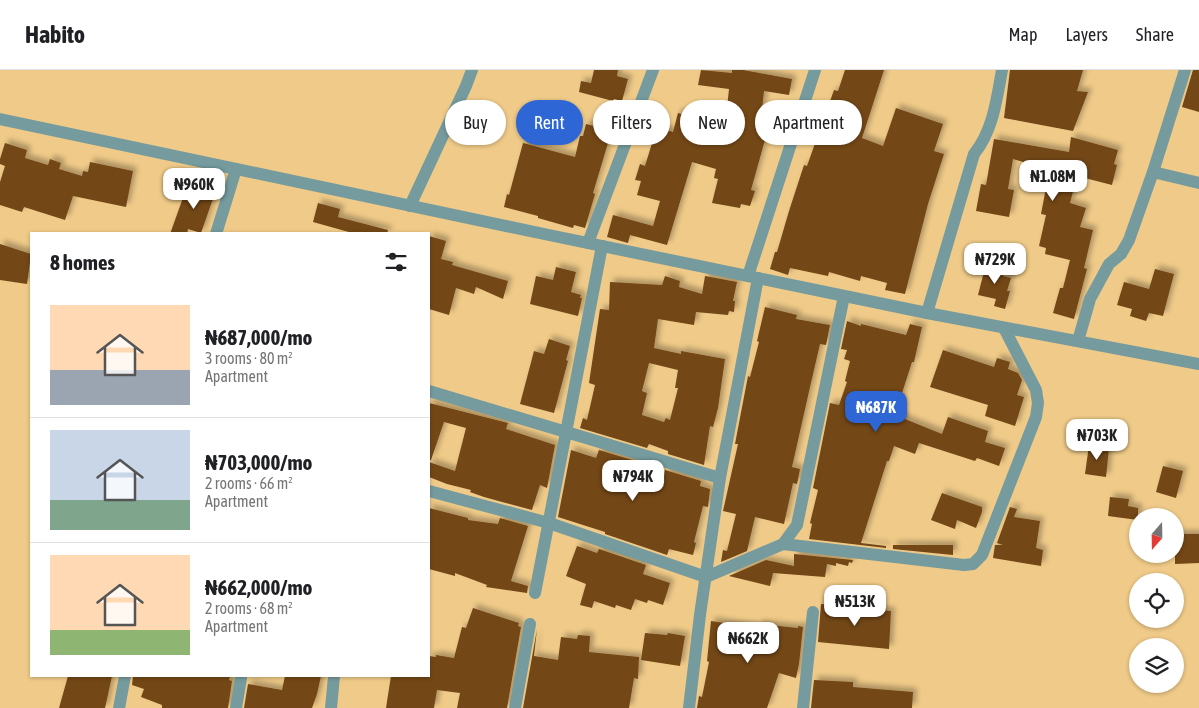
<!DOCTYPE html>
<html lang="en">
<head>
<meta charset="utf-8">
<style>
	body { margin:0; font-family:"Asap Condensed",sans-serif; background:#f6f6f6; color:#202124; height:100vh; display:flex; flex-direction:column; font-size:19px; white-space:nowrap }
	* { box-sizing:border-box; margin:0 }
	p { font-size:16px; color:#757577 }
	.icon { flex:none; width:28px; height:28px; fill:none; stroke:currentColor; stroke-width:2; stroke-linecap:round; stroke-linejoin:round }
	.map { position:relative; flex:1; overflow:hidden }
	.panel { position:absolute; left:30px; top:162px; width:400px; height:445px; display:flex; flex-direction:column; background:#fff; border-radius:0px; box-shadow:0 1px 4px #0004 }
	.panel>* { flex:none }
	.hud { position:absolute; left:445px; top:30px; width:475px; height:45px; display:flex; gap:10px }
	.needle { width:32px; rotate:200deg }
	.fabs { position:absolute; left:1129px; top:438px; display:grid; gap:10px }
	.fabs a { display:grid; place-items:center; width:55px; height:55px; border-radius:50%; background:#fff; box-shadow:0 1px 4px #0004; font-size:25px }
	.price { position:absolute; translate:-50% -42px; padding:0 11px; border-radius:10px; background:#fff; color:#222; font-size:16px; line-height:32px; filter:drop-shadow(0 1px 2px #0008) }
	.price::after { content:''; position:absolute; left:50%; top:30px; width:15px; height:11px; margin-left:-8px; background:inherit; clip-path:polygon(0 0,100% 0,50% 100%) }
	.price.current { background:#2e67d5; color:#fff }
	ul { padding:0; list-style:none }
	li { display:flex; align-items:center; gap:15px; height:125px; padding:0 20px }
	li+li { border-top:1px solid #e0e0e0 }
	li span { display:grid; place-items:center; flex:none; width:140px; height:100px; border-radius:0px; color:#555 }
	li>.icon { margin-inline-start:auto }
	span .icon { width:60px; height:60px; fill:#fffc; stroke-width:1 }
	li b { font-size:21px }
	h2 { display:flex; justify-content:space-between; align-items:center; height:60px; padding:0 20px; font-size:21px }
	.pill { padding:0 18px; border-radius:22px; background:#fff; box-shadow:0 1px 4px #0004; font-size:18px; line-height:45px }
	.pill.current { background:#2e67d5; color:#fff }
	header { display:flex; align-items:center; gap:30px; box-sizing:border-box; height:70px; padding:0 25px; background:#fff; border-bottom:1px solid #e0e0e0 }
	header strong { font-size:24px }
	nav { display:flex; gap:28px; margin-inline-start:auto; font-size:18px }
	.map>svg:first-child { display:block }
	.building { fill:#734618; fill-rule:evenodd; filter:url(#shadow) }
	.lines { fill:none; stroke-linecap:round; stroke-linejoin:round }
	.minor { stroke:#759b9e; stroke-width:12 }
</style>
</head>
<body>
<header>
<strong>Habito</strong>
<nav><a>Map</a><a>Layers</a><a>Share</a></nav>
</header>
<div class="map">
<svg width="1199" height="638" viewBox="0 0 1199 638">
	<defs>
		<filter id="shadow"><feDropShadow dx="4" dy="-4" stdDeviation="2.5" flood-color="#0004"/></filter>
	</defs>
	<rect width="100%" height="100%" fill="#efca88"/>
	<g class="building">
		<polygon points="594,0 618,0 617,6 628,9 622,31 614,29 613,31 579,22 581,11 591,13"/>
		<polygon points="701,0 732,3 732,0 743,0 792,9 789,25 764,21 760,57 768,59 751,120 755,121 750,136 741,134 740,138 712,133 718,109 714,108 716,99 692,92 667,175 630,165 628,173 607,167 613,145 653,156 660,131 637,125 641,111 635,110 640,94 645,96 657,57 673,62 678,43 719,54 721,46 726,47 729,19 698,15"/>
		<polygon points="845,0 884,0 862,68 883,76 896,38 943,54 934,81 944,84 928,134 905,224 885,220 887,213 861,206 860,211 829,202 828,206 790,198 788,205 770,199 775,182 777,182 789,141 804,95 807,96 834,20 838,21"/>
		<polygon points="1010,0 1083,0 1077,21 1088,22 1073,61 1004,48"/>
		<polygon points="1193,0 1199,0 1199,42 1182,37"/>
		<polygon points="586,54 606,59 602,71 608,73 593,123 595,124 585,158 574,155 573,158 538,148 538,146 504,137 507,124 509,125 523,73 575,87 580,66 583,66"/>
		<polygon points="1071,67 1118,80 1114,94 1117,95 1112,115 1077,106 1070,133 1086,138 1080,157 1093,160 1084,198 1087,199 1074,249 1053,243 1060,218 1063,218 1070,190 1045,184 1046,178 1039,176 1046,145 1041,144 1046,118 1038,116 1042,102 1035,100 1037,96 1013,89 1008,119 1014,120 1009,147 976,141 981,114 986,115 994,69 1069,82"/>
		<polygon points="5,73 27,80 25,88 48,95 50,89 61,93 59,99 82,106 83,101 88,102 90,92 133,101 126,137 73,126 65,150 24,137 22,142 0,135 0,112 5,96 0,94 0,89"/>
		<polygon points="193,114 216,120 201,163 188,159 187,164 170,164 184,125 187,125 189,116 192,117"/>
		<polygon points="318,133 340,139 338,147 388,160 387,164 356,164 313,152"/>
		<polygon points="429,166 446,171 441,189 453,192 452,195 508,211 503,229 476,217 474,224 456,218 449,245 429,239"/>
		<polygon points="0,174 31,184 27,214 0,210"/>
		<polygon points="988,191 1000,194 1000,196 1005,198 1003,206 1011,208 1007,221 1010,221 1005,239 994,236 996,229 978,225 986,194 987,194"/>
		<polygon points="556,197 576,202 571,222 581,225 580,228 582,228 578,246 530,234 536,206 553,210"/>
		<polygon points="1155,199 1174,204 1163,246 1149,243 1146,251 1130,246 1132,239 1117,235 1124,212 1149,219"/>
		<path d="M665,206L680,211L679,217L702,224L705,206L737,212L733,231H735L734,242L729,241L728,245L696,242L694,255L658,249L654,278L681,284V281L725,289L718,338L713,357L710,356L704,395L668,384V381L649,374L647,378L580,358L583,348L587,350L595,315L589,313L600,239L609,240L610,212L662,215ZM649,293L678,300L675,318H678L670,350L666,348L664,352L642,345L647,323L642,321Z"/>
		<polygon points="765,237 797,245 796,249 830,255 826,275 820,274 810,317 792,397 800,399 797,414 793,413 784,454 755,447 747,481 721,492 723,480 727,481 736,444 723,441 738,374 735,374 748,306 750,307 759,272 757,271"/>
		<polygon points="847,251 861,256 861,254 906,265 910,254 922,257 914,292 912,292 895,345 942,364 948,347 988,361 985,372 1005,378 999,396 977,388 975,391 919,373 915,384 894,376 889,391 887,391 861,473 886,476 886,478 809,469 812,454 810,453 818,420 813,418 830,333 839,335 847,312 845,311 850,291 844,289 847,280 841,279"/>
		<polygon points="549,269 570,276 566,290 568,291 554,343 520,334 534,281 544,284"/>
		<polygon points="943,280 994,297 997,288 1010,292 1008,299 1018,303 1022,310 1017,325 1024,327 1015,356 985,346 988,335 930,317"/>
		<polygon points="429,333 508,353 506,359 555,375 547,418 540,415 532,440 484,427 470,422 471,420 447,414 429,407 429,392 455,401 466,358 444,352 431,390 429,390"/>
		<polygon points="1089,375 1109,378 1106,407 1085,404"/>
		<polygon points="571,380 596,388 599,380 642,393 638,403 663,412 665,400 701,411 700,416 710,419 708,437 703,436 694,472 696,473 693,485 669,479 667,485 605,464 605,462 558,447"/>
		<polygon points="1163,396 1183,401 1176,428 1156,422"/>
		<polygon points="942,423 982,437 982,442 976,458 957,450 955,459 931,450"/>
		<polygon points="1110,427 1129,429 1128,436 1138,438 1138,450 1108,446"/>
		<polygon points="1010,437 1017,439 1014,447 1040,451 1036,478 1043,480 1041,496 993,488 995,475 1003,475 997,473"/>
		<polygon points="429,438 468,448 468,450 498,454 500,448 528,456 511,511 528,516 527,523 486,517 487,515 455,503 455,506 429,499"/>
		<polygon points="1175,464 1199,464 1199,493 1175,494"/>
		<polygon points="893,475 953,475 953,485 893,479"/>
		<polygon points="577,476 597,483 599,479 646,495 643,504 670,513 663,535 648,530 647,533 635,529 631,540 616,535 615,538 594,531 592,538 580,535 586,514 566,506"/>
		<polygon points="794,484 853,490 852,493 849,492 848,496 836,493 836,496 827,494 825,507 773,503 770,516 729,506 766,490 794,496"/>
		<polygon points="821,534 891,541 889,579 818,572"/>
		<polygon points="473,538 519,553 518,556 521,557 507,638 457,638 460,623 437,620 434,638 386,638 391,606 429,606 429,586 436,587 436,585 454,588 462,557 466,558"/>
		<polygon points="711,551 758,558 759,554 798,558 798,556 803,557 799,594 796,608 779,603 767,638 697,638 699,626 702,627 709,592 707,591"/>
		<polygon points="537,559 534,586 558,590 561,567 577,569 578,565 590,566 589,582 639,587 638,609 634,608 629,638 523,638"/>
		<polygon points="645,563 667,565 668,563 685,566 680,596 641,590"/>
		<polygon points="68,606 112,606 105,638 59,638"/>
		<polygon points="133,606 230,606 229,610 232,611 228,638 162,638 162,635 141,627 144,619 132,615"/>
		<polygon points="285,606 321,606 317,624 312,638 244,638 248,614 282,620"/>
		<polygon points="814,610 853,612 853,617 913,622 912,638 811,638"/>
	</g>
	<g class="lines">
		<g class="minor">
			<polyline points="0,49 549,165 927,243 1199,294"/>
			<polyline points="1153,102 1199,113"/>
			<polyline points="410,136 466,16 472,0"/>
			<polyline points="216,164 236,99"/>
			<polyline points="588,173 653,0"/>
			<polyline points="748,206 815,0"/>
			<path d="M927,243L974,84C993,61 997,28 1002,0"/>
			<polyline points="1078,271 1090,229 1109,194 1121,184 1129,170 1153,102 1185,0"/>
			<polyline points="429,321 720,408"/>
			<polyline points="429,421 549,453 706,507 783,474 797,455 844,226"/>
			<polyline points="783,474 964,495 973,494 982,485 1036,347 1038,333 1036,320 1004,258"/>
			<polyline points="535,523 602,176"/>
			<polyline points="119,638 125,606"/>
			<polyline points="236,638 241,608"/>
			<polyline points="331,638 334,606"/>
			<polyline points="515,638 530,554"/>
			<polyline points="689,638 700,545 720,408 758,208"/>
			<polyline points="803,638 813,542"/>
		</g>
	</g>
</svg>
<div class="fabs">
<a><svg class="needle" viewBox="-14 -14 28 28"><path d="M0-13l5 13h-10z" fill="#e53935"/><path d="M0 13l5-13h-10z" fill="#757577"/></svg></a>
<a><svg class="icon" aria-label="locate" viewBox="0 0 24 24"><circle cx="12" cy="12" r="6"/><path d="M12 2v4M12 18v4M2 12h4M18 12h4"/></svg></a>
<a><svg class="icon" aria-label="layers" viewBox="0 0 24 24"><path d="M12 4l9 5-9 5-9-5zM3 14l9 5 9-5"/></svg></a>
</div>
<b class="price" style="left:1053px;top:132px">₦1.08M</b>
<b class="price" style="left:194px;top:140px">₦960K</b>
<b class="price" style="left:995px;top:215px">₦729K</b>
<b class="price current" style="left:876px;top:363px">₦687K</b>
<b class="price" style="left:1097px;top:391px">₦703K</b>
<b class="price" style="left:633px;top:432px">₦794K</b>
<b class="price" style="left:855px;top:557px">₦513K</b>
<b class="price" style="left:748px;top:594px">₦662K</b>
<div class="hud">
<a class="pill">Buy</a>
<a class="pill current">Rent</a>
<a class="pill">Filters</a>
<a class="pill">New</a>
<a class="pill">Apartment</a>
</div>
<section class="panel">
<h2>8 homes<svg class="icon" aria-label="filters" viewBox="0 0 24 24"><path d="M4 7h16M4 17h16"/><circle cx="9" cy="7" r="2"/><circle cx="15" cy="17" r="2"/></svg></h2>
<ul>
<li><span style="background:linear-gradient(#ffd9b3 65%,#9aa5b1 0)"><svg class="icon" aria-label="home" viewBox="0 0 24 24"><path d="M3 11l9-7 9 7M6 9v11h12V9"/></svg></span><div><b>₦687,000/mo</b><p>3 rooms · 80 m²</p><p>Apartment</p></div></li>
<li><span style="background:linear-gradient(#c9d6e8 70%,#7fa58c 0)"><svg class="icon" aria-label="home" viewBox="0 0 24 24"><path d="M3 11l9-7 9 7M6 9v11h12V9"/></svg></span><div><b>₦703,000/mo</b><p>2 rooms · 66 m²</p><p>Apartment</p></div></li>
<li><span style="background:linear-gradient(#ffd9b3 75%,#8fb573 0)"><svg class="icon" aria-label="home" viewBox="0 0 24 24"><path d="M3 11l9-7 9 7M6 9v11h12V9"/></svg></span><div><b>₦662,000/mo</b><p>2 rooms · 68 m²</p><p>Apartment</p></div></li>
</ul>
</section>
</div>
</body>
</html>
